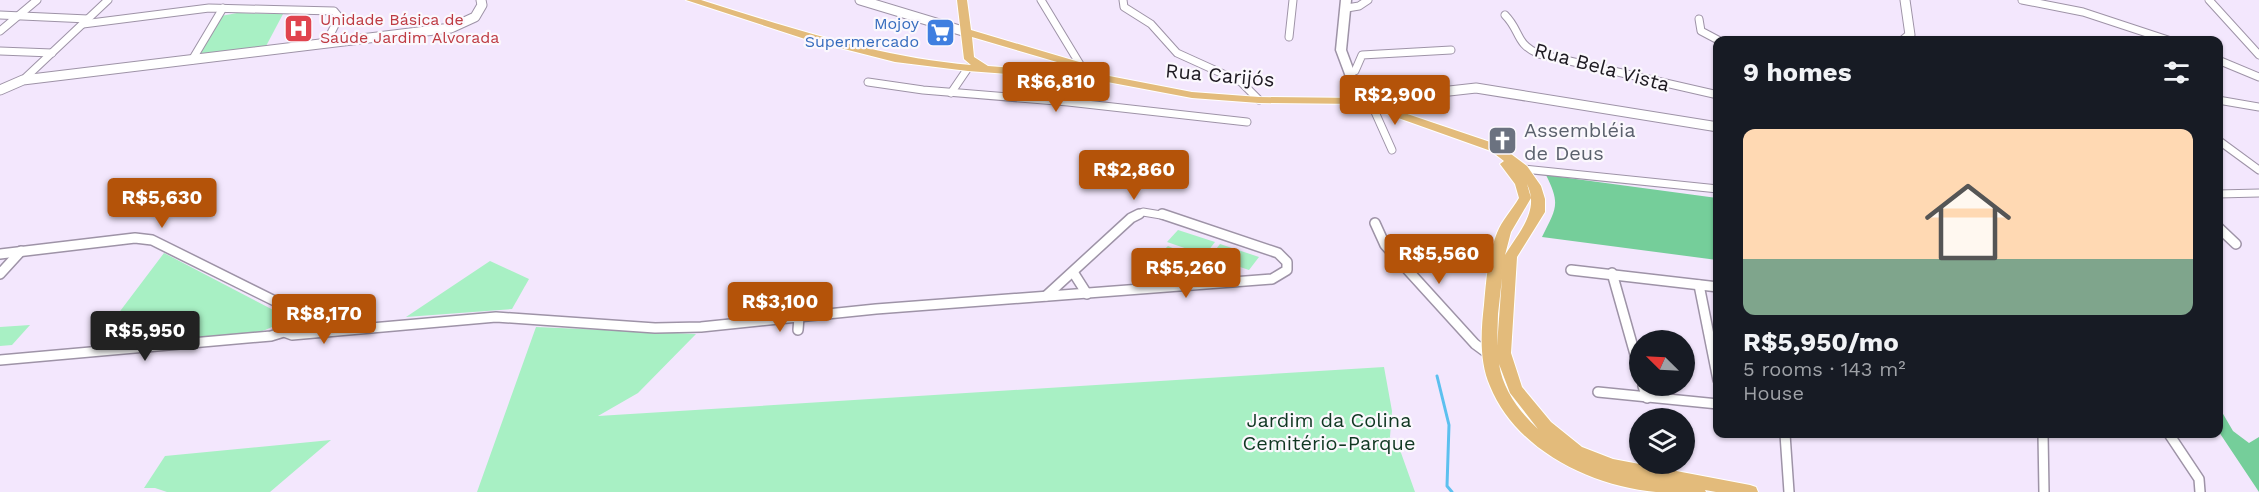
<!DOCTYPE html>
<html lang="en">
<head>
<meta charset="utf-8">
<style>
	body { margin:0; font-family:"Work Sans",sans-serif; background:#242831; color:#f1f3f6; height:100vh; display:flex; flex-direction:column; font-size:22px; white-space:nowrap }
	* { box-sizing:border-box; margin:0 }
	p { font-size:20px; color:#9ea1a6 }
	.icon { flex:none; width:33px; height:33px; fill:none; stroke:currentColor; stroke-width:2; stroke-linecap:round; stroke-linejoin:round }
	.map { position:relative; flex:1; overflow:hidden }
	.drawer { position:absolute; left:1713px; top:36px; width:510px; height:402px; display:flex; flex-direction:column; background:#171b24; border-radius:12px; box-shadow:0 2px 4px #0004 }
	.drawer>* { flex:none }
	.needle { width:39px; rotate:294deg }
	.controls { position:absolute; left:1629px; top:330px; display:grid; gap:12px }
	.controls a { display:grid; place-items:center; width:66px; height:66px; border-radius:50%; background:#171b24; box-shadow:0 2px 4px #0004; font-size:30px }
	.price { position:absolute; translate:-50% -51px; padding:0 14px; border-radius:6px; background:#b45309; color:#fff; font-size:20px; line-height:39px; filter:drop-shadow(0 2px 3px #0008) }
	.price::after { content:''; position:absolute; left:50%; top:36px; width:18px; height:14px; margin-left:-9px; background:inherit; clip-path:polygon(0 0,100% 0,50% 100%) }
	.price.selected { background:#222; color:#fff }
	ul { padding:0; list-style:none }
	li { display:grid; align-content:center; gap:12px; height:318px; padding:0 30px }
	li span { display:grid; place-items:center; height:186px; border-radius:12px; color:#555 }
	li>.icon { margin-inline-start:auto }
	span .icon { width:108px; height:108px; fill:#fffc; stroke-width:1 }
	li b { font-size:26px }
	h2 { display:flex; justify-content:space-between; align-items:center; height:72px; padding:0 30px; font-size:26px }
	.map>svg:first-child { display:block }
	.green { fill:#a8f0c4 }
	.forest { fill:#75ce9a }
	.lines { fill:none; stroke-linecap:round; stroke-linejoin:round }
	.stream { stroke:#5cc0ef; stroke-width:3 }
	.minor-far1-casing { stroke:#9e93a7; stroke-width:9 }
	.minor-casing { stroke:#9e93a7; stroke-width:12 }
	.tertiary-casing { stroke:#9e93a7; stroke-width:11 }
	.secondary-casing { stroke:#9e93a7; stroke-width:3 }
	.primary-casing { stroke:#fff; stroke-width:2 }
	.minor-far1 { stroke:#fff; stroke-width:7 }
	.minor { stroke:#fff; stroke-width:9 }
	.tertiary { stroke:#fff; stroke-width:9 }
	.secondary { fill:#fff; fill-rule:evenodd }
	.primary { fill:#e3bb7b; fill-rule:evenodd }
	.labels { text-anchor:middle; stroke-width:4.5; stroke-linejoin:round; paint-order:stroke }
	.far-health-label { font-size:16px; fill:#be3a42; stroke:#fbf8fd; text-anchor:start }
	.far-shop-label { font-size:16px; fill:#366cbe; stroke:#fbf8fd; text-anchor:end }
	.street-label { font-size:20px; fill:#1e1a22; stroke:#fbf8fd }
	.worship-label { font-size:20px; fill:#5b616d; stroke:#fbf8fd; text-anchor:start }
	.park-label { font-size:20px; fill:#103722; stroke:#fbf8fd }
</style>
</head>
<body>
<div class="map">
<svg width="2259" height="492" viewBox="0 0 2259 492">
	<rect width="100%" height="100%" fill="#f3e7fd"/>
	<g class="green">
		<polygon points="237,13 283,14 265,48 202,56 197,54 221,16"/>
		<polygon points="1178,230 1215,242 1205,255 1167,242"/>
		<polygon points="1220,244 1259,257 1249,270 1210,257"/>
		<polygon points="1168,246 1205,262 1192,274 1155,258"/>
		<path d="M164,253L281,314C280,326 269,328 260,332L93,347Z"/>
		<polygon points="490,261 529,279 512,309 406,317"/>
		<polygon points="30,325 12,345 0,346 0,327"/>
		<polygon points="536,327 696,334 638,393 598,416 1384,367 1392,411 1390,437 1393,448 1400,450 1415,492 477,492"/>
		<polygon points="331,440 270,492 167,492 155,488 144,488 165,456"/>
	</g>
	<g class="forest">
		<path d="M1546,175L1717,198V260L1542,237C1556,208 1561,205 1546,175Z"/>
		<polygon points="2219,407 2233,431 2249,443 2259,437 2259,492 2219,432"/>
	</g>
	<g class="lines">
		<polyline class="stream" points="1437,376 1449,425 1447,486 1452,492"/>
		<defs>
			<g id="minor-far1">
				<polyline points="1041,0 1081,66"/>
				<polyline points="1123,0 1124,7 1151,24 1177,53 1241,82 1259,100"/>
				<polyline points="2022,0 2083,12 2168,40"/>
				<polyline points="2209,0 2259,55"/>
				<polyline points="1347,8 1359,6 1368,0"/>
				<polyline points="0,15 88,19"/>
				<path d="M1505,15C1521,31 1515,44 1539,54L1718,95"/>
				<polyline points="1699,19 1701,31 1718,40"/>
				<polyline points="83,24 209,8 334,11 339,17 326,43"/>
				<polyline points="0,31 37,0"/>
				<polyline points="1289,37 1293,0"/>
				<polyline points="0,51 52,53"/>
				<polyline points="192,60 223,8"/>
				<polyline points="2218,60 2259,77"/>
				<polyline points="1349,73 1355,71 1362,55 1451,50"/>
				<polyline points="23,80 108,0"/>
				<polyline points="868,82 923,90 1068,102 1247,122"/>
				<polyline points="951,93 968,68"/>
				<polyline points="2218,100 2259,107"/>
				<polyline points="1375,112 1392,150"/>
				<polyline points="2218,140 2259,170"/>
				<polyline points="1523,169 1718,189"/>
				<polyline points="2218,194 2259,193"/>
				<polyline points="1136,216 1143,212 1167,216"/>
			</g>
			<g id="minor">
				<polyline points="1375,223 1385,245 1475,344 1490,355"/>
				<polyline points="2218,227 2236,244"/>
				<polyline points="0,254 135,238 152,240 303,315"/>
				<polyline points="1571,270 1718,287"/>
				<polyline points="1073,272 1087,294"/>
				<polyline points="1612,273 1640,372"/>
				<polyline points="0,274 21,251"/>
				<polyline points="1699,285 1718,380"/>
				<polyline points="1046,296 1131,218 1139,214"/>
				<polyline points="798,330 799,317"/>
				<path d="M284,332V327C303,310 317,319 339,328"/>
				<polyline points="0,360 271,336 284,332 292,335 496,317 655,328 701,327 876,309 1272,279 1287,270 1287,262 1278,253 1162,214"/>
				<polyline points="1643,386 1647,398"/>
				<polyline points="1598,392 1718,404"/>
				<polyline points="1785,434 1789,492"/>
				<polyline points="2043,434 2044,492"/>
				<polyline points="2169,434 2199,479 2200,492"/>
			</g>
			<g id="tertiary">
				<polyline points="860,0 966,32"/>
				<polyline points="1904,40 1910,35 1905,0"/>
				<polyline points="0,90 23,80 451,28 475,17 482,5 481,0"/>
				<polyline points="1360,101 1476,88 1718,127"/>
			</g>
			<polygon id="secondary" points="1341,0 1351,0 1346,50 1365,101 1360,104 1355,101 1336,50"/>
			<path id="primary" d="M686,0H701C791,28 877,57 971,65L964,59L957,0H967L971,30L1106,70L1108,72L1104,75L1192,92L1259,97L1360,98L1499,145L1527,166L1541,186L1545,199V212L1517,257L1511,353L1522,387L1551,422L1582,447L1613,459L1750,485L1756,487L1758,492H1716L1705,490L1706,492C1690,492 1673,492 1656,492C1591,486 1516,450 1490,386C1479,361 1481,331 1484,305C1486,282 1488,255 1497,233C1502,220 1512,210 1519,198L1515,184L1500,164L1504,161L1491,151L1359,104L1259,103L1192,98L1102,81L968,71L895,62L805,39ZM972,37L1098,74L988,66L974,57ZM1527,184C1540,211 1519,232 1505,255L1511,232L1531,198ZM1502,278L1497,346L1498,314ZM1499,364L1510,393L1538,429C1519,411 1503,390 1499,364Z"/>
		</defs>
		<use href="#minor-far1" class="minor-far1-casing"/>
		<use href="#minor" class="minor-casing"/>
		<use href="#tertiary" class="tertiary-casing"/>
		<use href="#secondary" class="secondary-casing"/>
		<use href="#primary" class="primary-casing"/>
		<use href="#minor-far1" class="minor-far1"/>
		<use href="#minor" class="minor"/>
		<use href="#tertiary" class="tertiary"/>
		<use href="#secondary" class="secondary"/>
		<use href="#primary" class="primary"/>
	</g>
	<defs>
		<symbol id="hospital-square" viewBox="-11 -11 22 22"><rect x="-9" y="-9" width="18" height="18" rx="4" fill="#e0444e" stroke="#fbf8fd"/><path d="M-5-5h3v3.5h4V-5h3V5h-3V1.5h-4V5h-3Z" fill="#fff"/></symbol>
		<symbol id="supermarket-square" viewBox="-11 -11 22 22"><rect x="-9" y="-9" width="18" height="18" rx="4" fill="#3f7fe0" stroke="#fbf8fd"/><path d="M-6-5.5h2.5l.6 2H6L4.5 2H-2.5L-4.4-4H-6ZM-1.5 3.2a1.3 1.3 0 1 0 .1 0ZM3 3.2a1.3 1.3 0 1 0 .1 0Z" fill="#fff"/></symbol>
		<symbol id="church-square" viewBox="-11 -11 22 22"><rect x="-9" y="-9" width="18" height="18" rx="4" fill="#6b7280" stroke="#fbf8fd"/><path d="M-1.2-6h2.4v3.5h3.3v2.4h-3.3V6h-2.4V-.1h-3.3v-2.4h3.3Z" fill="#fff"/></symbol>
	</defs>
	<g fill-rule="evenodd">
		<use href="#hospital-square" x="282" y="12" width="33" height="33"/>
		<use href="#supermarket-square" x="924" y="16" width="33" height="33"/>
		<use href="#church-square" x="1486" y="124" width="33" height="33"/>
	</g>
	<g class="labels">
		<g class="far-health-label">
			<text x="320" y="25">Unidade Básica de<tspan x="320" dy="18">Saúde Jardim Alvorada</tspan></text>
		</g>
		<g class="far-shop-label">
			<text x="919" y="29">Mojoy<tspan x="919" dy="18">Supermercado</tspan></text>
		</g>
		<g class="street-label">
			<text transform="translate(1602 67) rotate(15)" y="7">Rua Bela Vista</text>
			<text transform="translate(1220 75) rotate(5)" y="7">Rua Carijós</text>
		</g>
		<g class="worship-label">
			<text x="1524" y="137">Assembléia<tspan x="1524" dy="23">de Deus</tspan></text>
		</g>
		<g class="park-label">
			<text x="1329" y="427">Jardim da Colina<tspan x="1329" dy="23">Cemitério-Parque</tspan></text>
		</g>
	</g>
</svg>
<div class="controls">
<a><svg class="needle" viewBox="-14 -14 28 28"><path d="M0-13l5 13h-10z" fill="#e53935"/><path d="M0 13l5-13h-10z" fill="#9ea1a6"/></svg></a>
<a><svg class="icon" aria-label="layers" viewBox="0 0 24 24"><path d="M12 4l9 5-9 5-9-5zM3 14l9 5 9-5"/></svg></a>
</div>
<b class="price" style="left:1056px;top:113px">R$6,810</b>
<b class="price" style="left:1395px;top:126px">R$2,900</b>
<b class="price" style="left:1134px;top:201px">R$2,860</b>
<b class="price" style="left:162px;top:229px">R$5,630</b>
<b class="price" style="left:1439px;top:285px">R$5,560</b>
<b class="price" style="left:1186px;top:299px">R$5,260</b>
<b class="price" style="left:780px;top:333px">R$3,100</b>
<b class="price" style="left:324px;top:345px">R$8,170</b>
<b class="price selected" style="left:145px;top:362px">R$5,950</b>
<section class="drawer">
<h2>9 homes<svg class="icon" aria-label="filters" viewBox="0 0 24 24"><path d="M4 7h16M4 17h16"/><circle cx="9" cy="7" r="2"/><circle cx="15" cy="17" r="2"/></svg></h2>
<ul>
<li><span style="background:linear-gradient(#ffd9b3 70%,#7fa58c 0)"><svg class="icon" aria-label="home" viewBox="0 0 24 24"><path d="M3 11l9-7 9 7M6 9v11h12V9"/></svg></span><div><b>R$5,950/mo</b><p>5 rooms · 143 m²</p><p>House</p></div></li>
</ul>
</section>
</div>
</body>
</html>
